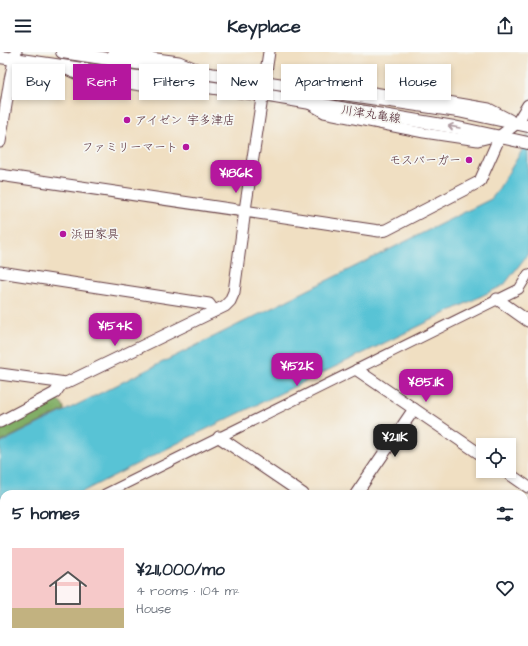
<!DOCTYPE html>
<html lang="en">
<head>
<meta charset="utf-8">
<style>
	body { margin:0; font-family:"Architects Daughter","Klee One",sans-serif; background:#f2f2f3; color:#1f2937; height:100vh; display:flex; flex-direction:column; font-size:15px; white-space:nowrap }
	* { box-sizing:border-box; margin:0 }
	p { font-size:13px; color:#747a83 }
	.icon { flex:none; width:22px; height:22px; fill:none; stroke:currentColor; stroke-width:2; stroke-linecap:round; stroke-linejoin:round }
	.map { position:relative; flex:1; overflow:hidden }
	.side { position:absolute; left:0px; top:438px; width:528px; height:156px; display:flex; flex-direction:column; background:#fff; border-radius:12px 12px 0 0; box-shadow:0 2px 6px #0003 }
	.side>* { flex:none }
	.banner { position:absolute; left:12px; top:12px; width:504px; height:36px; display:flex; gap:8px }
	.buttons { position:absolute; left:476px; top:386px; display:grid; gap:8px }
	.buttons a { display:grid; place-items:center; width:40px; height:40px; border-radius:0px; background:#fff; box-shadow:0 2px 6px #0003; font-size:20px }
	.price { position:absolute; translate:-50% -34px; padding:0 9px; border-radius:8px; background:#b5179e; color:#fff; font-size:13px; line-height:26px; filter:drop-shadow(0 1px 2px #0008) }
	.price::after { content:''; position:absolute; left:50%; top:24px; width:12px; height:9px; margin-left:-6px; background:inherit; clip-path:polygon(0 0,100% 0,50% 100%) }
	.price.selected { background:#222; color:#fff }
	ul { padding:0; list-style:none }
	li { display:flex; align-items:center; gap:12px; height:100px; padding:0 12px }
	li+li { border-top:1px solid #e0e1e3 }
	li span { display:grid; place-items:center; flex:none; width:112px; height:80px; border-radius:0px; color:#555 }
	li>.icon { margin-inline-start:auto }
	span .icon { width:48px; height:48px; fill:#fffc; stroke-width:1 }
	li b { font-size:17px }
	h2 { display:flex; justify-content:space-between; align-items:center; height:48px; padding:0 12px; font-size:17px }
	.pill { padding:0 14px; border-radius:0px; background:#fff; box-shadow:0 2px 6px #0003; font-size:14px; line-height:36px }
	.pill.selected { background:#b5179e; color:#fff }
	header { display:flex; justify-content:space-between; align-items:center; height:52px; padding:0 12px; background:#fff; font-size:18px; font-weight:700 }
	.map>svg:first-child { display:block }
	.green { fill:#a2ca75; stroke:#767450 }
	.forest { fill:#81ae66; stroke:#666648 }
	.water { fill:#59c3d5; stroke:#527180 }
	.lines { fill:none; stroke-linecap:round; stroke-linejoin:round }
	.minor-casing { stroke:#633c42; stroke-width:11 }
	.tertiary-casing { stroke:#633c42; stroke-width:13 }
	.secondary-casing { stroke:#633c42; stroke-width:14 }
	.minor { stroke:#fff; stroke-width:9 }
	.tertiary { stroke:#fff; stroke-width:11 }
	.secondary { stroke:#fff; stroke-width:12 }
	.oneway { stroke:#ae9aa0 }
	.poi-dot { fill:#b5179e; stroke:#f6f6f2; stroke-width:1.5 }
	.labels { text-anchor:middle; stroke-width:3.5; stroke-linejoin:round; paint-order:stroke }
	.street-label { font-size:12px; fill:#4a1f2b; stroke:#f6f6f2 }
	.poi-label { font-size:12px; fill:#4a1f2b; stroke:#f6f6f2; text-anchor:start }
</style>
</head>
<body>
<header><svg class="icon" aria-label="menu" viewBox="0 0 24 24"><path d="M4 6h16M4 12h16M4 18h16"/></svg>Keyplace<svg class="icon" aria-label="share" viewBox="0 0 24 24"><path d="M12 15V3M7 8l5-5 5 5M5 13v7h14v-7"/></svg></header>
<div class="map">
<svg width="528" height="594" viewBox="0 0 528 594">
	<rect width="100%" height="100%" fill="#f6f6f2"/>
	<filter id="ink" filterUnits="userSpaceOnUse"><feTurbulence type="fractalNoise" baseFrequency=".025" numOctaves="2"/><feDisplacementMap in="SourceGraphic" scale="8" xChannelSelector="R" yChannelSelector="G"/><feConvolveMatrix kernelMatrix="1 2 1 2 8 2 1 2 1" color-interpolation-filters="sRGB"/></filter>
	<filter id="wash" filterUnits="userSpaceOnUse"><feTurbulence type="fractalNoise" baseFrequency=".012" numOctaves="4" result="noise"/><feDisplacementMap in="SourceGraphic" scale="16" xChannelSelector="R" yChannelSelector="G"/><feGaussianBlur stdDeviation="0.9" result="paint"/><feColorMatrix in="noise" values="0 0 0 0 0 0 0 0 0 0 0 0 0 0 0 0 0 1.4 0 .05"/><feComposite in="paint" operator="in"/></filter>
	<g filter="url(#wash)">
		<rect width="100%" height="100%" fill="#f0dfc2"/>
		<g class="green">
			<polygon points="4,500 4,590 72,590 69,594 0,594 0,505"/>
			<polygon points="296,590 422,590 419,594 301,594"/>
		</g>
		<polygon class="forest" points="56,346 64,355 64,358 0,390 0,374"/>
		<polygon class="water" points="528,83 528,202 504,233 184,388 78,442 4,442 4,479 0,481 0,391 491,147 496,141 521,100"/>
	</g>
	<g filter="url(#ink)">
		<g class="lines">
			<defs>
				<g id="minor">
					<polyline points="112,0 179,9 196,16"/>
					<polyline points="64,17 82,25 187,41 206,37"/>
					<polyline points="315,35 331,33 392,43 436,47 489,56 510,67"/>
					<polyline points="309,52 324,61 424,81 478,89 494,85"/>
					<polyline points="105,442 519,237 528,222"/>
					<polyline points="0,499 4,495"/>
				</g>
				<g id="tertiary">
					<polyline points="0,90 10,28 16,0"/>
					<polyline points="0,123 379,179 386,178 477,131 480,129 500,84 517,71 528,53"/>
					<polyline points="0,220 209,252 214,259"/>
					<polyline points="497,247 528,269"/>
					<polyline points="357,318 483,404"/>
					<polyline points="0,322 66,331 225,254 230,249 234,240 245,158 269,0"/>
					<polyline points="0,370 55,341 62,331"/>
					<polyline points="219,385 303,442"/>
					<polyline points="505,419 528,435"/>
					<polyline points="356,442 414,357"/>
					<polyline points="281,590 287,594"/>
					<polyline points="517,590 523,594"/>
					<polyline points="250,594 253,590"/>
				</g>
				<g id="secondary">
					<polyline points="62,0 458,59 528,74"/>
					<polyline points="0,5 263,43 454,75 528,91"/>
				</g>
			</defs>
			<use href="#minor" class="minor-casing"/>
			<use href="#tertiary" class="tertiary-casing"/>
			<use href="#secondary" class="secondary-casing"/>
			<use href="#minor" class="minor"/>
			<use href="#tertiary" class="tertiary"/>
			<use href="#secondary" class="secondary"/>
		</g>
		<defs><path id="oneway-shaft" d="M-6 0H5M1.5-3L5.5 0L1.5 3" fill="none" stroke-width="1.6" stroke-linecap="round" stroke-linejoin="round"/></defs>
		<use class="oneway" href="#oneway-shaft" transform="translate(454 75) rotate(-170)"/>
	</g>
	<g class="poi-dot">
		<circle cx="127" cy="68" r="4"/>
		<circle cx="186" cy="95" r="4"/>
		<circle cx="469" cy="108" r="4"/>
		<circle cx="63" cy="182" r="4"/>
	</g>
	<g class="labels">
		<g class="street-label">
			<text transform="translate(371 62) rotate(9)" y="4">川津丸亀線</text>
		</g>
		<g class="poi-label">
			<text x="135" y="72">アイゼン 宇多津店</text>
			<text x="178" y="99" text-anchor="end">ファミリーマート</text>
			<text x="461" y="112" text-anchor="end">モスバーガー</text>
			<text x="71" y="186">浜田家具</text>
		</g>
	</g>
</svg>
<div class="buttons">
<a><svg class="icon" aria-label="locate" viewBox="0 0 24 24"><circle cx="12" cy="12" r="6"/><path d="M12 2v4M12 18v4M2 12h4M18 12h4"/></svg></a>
</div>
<b class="price" style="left:236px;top:142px">¥186K</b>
<b class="price" style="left:115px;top:295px">¥154K</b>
<b class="price" style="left:297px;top:335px">¥152K</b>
<b class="price" style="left:426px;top:351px">¥85.1K</b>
<b class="price selected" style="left:395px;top:406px">¥211K</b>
<div class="banner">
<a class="pill">Buy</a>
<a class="pill selected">Rent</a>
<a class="pill">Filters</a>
<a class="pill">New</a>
<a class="pill">Apartment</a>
<a class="pill">House</a>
</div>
<section class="side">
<h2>5 homes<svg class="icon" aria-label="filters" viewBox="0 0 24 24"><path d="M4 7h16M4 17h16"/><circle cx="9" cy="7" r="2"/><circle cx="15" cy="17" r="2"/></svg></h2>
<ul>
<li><span style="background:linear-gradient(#f6c9c9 75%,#c2b280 0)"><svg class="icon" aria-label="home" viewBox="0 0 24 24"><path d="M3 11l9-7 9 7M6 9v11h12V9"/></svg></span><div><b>¥211,000/mo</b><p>4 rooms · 104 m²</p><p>House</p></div><svg class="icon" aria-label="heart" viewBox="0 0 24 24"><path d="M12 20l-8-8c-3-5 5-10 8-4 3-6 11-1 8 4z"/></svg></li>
</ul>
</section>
</div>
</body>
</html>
